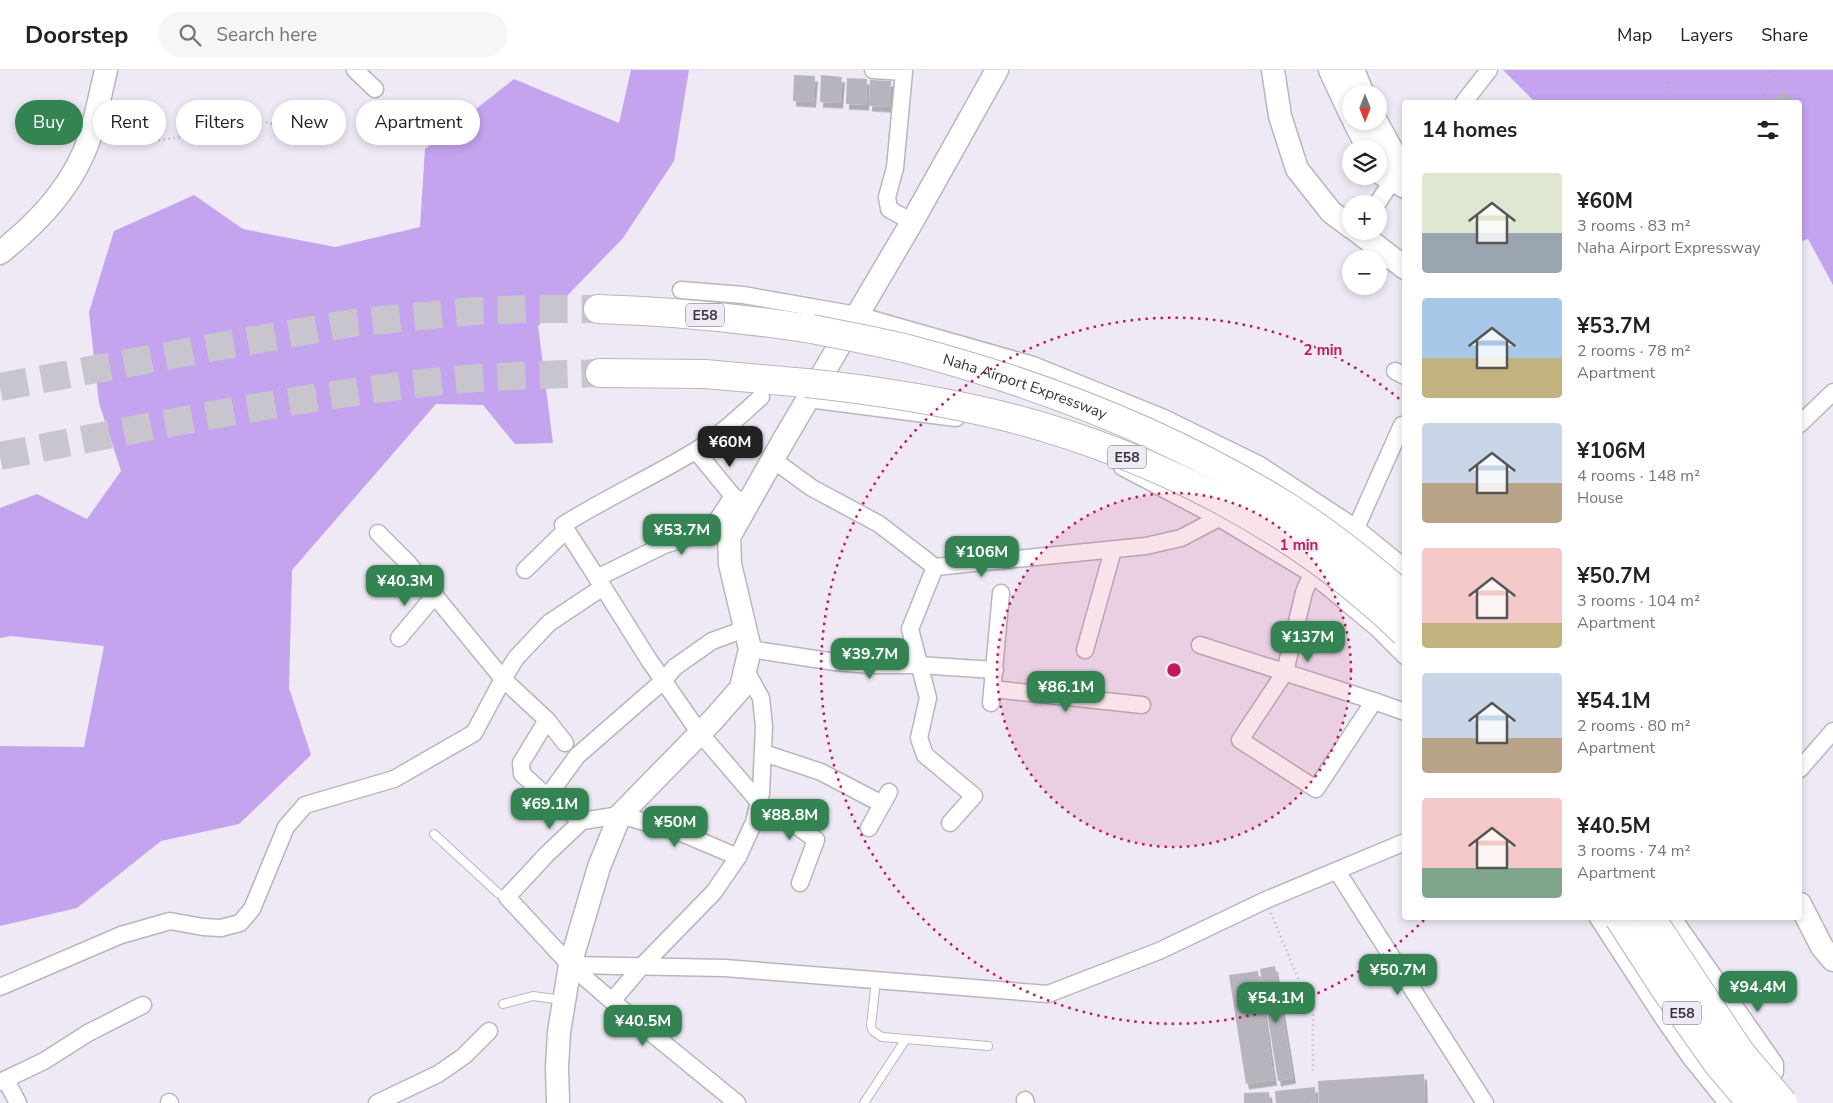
<!DOCTYPE html>
<html lang="en">
<head>
<meta charset="utf-8">
<style>
	body { margin:0; font-family:"Nunito Sans",sans-serif; background:#f6f6f6; color:#222; height:100vh; display:flex; flex-direction:column; font-size:19px; white-space:nowrap }
	* { box-sizing:border-box; margin:0 }
	p { font-size:16px; color:#767676 }
	.icon { flex:none; width:28px; height:28px; fill:none; stroke:currentColor; stroke-width:2; stroke-linecap:round; stroke-linejoin:round }
	.map { position:relative; flex:1; overflow:hidden }
	.panel { position:absolute; left:1402px; top:30px; width:400px; height:820px; display:flex; flex-direction:column; background:#fff; border-radius:5px; box-shadow:0 2px 8px #0003 }
	.panel>* { flex:none }
	.banner { position:absolute; left:15px; top:30px; width:475px; height:45px; display:flex; gap:10px }
	.needle { width:32px; rotate:180deg }
	.fabs { position:absolute; left:1342px; top:15px; display:grid; gap:10px }
	.fabs a { display:grid; place-items:center; width:45px; height:45px; border-radius:50%; background:#fff; box-shadow:0 2px 8px #0003; font-size:25px }
	.price { position:absolute; translate:-50% -42px; padding:0 11px; border-radius:10px; background:#348352; color:#fff; font-size:16px; line-height:32px; filter:drop-shadow(0 1px 2px #0008) }
	.price::after { content:''; position:absolute; left:50%; top:30px; width:15px; height:11px; margin-left:-8px; background:inherit; clip-path:polygon(0 0,100% 0,50% 100%) }
	.price.selected { background:#222; color:#fff }
	ul { padding:0; list-style:none }
	li { display:flex; align-items:center; gap:15px; height:125px; padding:0 20px }
	li span { display:grid; place-items:center; flex:none; width:140px; height:100px; border-radius:5px; color:#555 }
	li>.icon { margin-inline-start:auto }
	span .icon { width:60px; height:60px; fill:#fffc; stroke-width:1 }
	li b { font-size:21px }
	h2 { display:flex; justify-content:space-between; align-items:center; height:60px; padding:0 20px; font-size:21px }
	.chip { padding:0 18px; border-radius:22px; background:#fff; box-shadow:0 2px 8px #0003; font-size:18px; line-height:45px }
	.chip.selected { background:#348352; color:#fff }
	header { display:flex; align-items:center; gap:30px; box-sizing:border-box; height:70px; padding:0 25px; background:#fff; border-bottom:1px solid #e0e0e0 }
	header strong { font-size:24px }
	nav { display:flex; gap:28px; margin-inline-start:auto; font-size:18px }
	.search { width:350px; height:45px; background:#f6f6f6; display:flex; align-items:center; gap:12px; box-sizing:border-box; padding:0 18px; border-radius:28px; color:#767676; font-size:19px }
	.map>svg:first-child { display:block }
	.forest { fill:#c4a3ef }
	.building { fill:#b7b4be; filter:url(#shadow) }
	.lines { fill:none; stroke-linecap:round; stroke-linejoin:round }
	.highway-tunnel { stroke:#c9c5ce; stroke-width:28; stroke-dasharray:28 14; stroke-linecap:butt }
	.lane-casing { stroke:#b9b5bf; stroke-width:10 }
	.street-casing { stroke:#b9b5bf; stroke-width:19 }
	.secondary-casing { stroke:#b9b5bf; stroke-width:25 }
	.highway-casing { stroke:#b9b5bf; stroke-width:30 }
	.path { stroke:#b1adb6; stroke-width:2.5; stroke-dasharray:1 4; stroke-linecap:butt }
	.lane { stroke:#fff; stroke-width:8 }
	.street { stroke:#fff; stroke-width:16 }
	.secondary { stroke:#fff; stroke-width:22 }
	.highway { stroke:#fff; stroke-width:28 }
	.highway-bridge-casing { stroke:#b9b5bf; stroke-width:30; stroke-linecap:butt }
	.highway-bridge { stroke:#fff; stroke-width:28 }
	.ring { fill:none; stroke:#c2185b; stroke-width:2.5; stroke-dasharray:2.5 5 }
	.labels { text-anchor:middle; stroke-width:4; stroke-linejoin:round; paint-order:stroke }
	.shield { fill:#eee9f4; stroke:#6c6a70; stroke-width:1 }
	.shield-label { font-size:14px; font-weight:bold; fill:#353337 }
	.street-label { font-size:15px; fill:#353337; stroke:#eee9f4 }
	.centre { fill:#c2185b; stroke:#eee9f4; stroke-width:2.5 }
	.ring-label { font-size:15px; text-anchor:middle; font-weight:bold; fill:#c2185b; stroke:#eee9f4; stroke-width:4; stroke-linejoin:round; paint-order:stroke }
</style>
</head>
<body>
<header>
<strong>Doorstep</strong>
<div class="search"><svg class="icon" aria-label="search" viewBox="0 0 24 24"><circle cx="10" cy="10" r="6"/><path d="M15 15l6 6"/></svg>Search here</div>
<nav><a>Map</a><a>Layers</a><a>Share</a></nav>
</header>
<div class="map">
<svg width="1833" height="1033" viewBox="0 0 1833 1033">
	<defs>
		<filter id="shadow"><feDropShadow dx="3" dy="5.5" stdDeviation="0" flood-color="#0004"/></filter>
	</defs>
	<rect width="100%" height="100%" fill="#eee9f4"/>
	<g class="forest">
		<polygon points="631,0 689,0 674,91 623,168 538,256 553,373 515,374 483,335 436,334 292,500 289,618 311,685 239,754 161,771 77,838 0,856 0,676 84,677 104,576 11,566 0,568 0,438 37,424 87,449 121,401 99,333 89,242 114,161 194,125 243,159 335,177 420,157 425,79 514,9 619,53"/>
		<polygon points="1503,0 1833,0 1833,215 1808,169 1800,172 1800,32 1535,32"/>
	</g>
	<g class="building">
		<polygon points="794,5 815,6 813,32 793,31"/>
		<polygon points="821,5 842,7 840,33 820,32"/>
		<polygon points="847,8 867,9 866,35 846,34"/>
		<polygon points="870,10 891,11 889,37 869,36"/>
		<polygon points="1786,21 1793,32 1773,32 1771,30"/>
		<polygon points="1275,896 1293,1008 1278,1011 1260,899"/>
		<polygon points="1258,901 1274,1010 1246,1014 1229,905"/>
		<polygon points="1424,1004 1425,1033 1319,1033 1318,1011"/>
		<polygon points="1315,1017 1316,1031 1308,1033 1276,1033 1275,1021"/>
		<polygon points="1269,1022 1270,1033 1244,1033 1244,1023"/>
	</g>
	<g class="lines">
		<g class="highway-tunnel">
			<polyline points="0,317 209,278 352,253 474,241 529,239 598,239"/>
			<path d="M0,386C144,358 288,328 433,312C488,306 545,305 600,303"/>
		</g>
		<defs>
			<g id="lane">
				<polyline points="434,764 498,823 507,827"/>
				<polyline points="876,910 871,956 873,961 882,967 988,976"/>
				<polyline points="503,934 533,926 562,930"/>
				<polyline points="864,1033 906,969"/>
			</g>
			<g id="street">
				<polyline points="355,0 375,19"/>
				<polyline points="873,0 904,2 895,98 887,127 889,139 912,152"/>
				<polyline points="1464,32 1489,0"/>
				<polyline points="1377,134 1392,111"/>
				<polyline points="681,220 743,225 857,245 1033,295 1164,348 1260,395 1356,458 1405,498"/>
				<polyline points="1395,301 1405,306"/>
				<polyline points="808,329 956,348"/>
				<polyline points="1800,354 1833,322"/>
				<polyline points="696,381 733,426 741,431"/>
				<polyline points="772,389 812,418 879,454 935,497 1146,476 1181,468 1219,448"/>
				<polyline points="1122,397 1219,448 1312,504 1377,558 1405,586"/>
				<polyline points="378,463 408,493 503,609 547,650 565,673"/>
				<polyline points="1349,465 1356,458 1402,355 1405,356"/>
				<polyline points="935,497 910,559 928,628 919,668 925,685 974,726 950,753"/>
				<polyline points="1319,497 1312,504 1304,522 1285,602 1240,670 1316,719 1374,631"/>
				<polyline points="525,500 566,460"/>
				<polyline points="597,508 664,475 710,461 733,426"/>
				<path d="M603,517L563,455C606,428 652,407 695,381C719,366 740,346 761,327"/>
				<polyline points="399,568 435,525"/>
				<polyline points="1200,575 1374,631 1405,642"/>
				<polyline points="750,579 835,592 870,595 918,595 995,600"/>
				<polyline points="1085,580 1113,480"/>
				<polyline points="993,619 1142,635"/>
				<polyline points="991,633 1001,523"/>
				<polyline points="547,650 521,693 522,704 543,723 582,751"/>
				<polyline points="764,683 821,702 882,734"/>
				<polyline points="1800,699 1833,661"/>
				<polyline points="548,726 577,686 663,611 675,597 712,571 745,559"/>
				<polyline points="756,743 797,756 816,770 800,813"/>
				<polyline points="869,758 889,722"/>
				<polyline points="1337,801 1485,1033"/>
				<polyline points="1598,848 1663,948 1690,987 1727,1033"/>
				<polyline points="1673,848 1775,994 1775,1002 1760,1017"/>
				<polyline points="570,895 725,898 1048,924 1159,881 1266,830 1405,772"/>
				<polyline points="0,917 121,865 170,851 203,857 221,858 240,853 252,839 286,757 305,735 394,709 474,663 503,609 516,588 549,553 603,517 649,590 699,662 759,732"/>
				<polyline points="612,931 641,897 714,822 738,787 754,752 761,723 764,656 761,628 745,599"/>
				<polyline points="6,1010 18,1033"/>
				<polyline points="0,1012 44,991 88,963 143,935"/>
				<polyline points="1025,1030 1026,1033"/>
				<polyline points="169,1032 170,1033"/>
				<polyline points="377,1033 438,1004 464,986 489,961"/>
				<polyline points="737,1033 612,931 570,895 507,827 547,784 582,751 620,745 679,762 738,787"/>
			</g>
			<g id="secondary">
				<polyline points="1273,0 1280,46 1297,99 1331,142 1351,157"/>
				<polyline points="1330,0 1351,45"/>
				<polyline points="1353,0 1363,24"/>
				<polyline points="1354,51 1368,79"/>
				<polyline points="1376,51 1405,104"/>
				<polyline points="1379,99 1382,104 1405,117"/>
				<polyline points="1357,161 1405,198"/>
				<path d="M0,183C40,151 76,113 91,63C97,42 101,21 106,0"/>
				<polyline points="1800,834 1822,877 1833,890"/>
				<polyline points="558,1033 557,997 559,962 570,895 599,797 620,745 713,650 741,618 750,579 730,494 729,467 782,373 912,152 997,0"/>
			</g>
			<g id="highway">
				<path d="M598,239C670,241 740,248 812,259"/>
				<polyline points="600,303 705,304 806,313"/>
			</g>
		</defs>
		<use href="#lane" class="lane-casing"/>
		<use href="#street" class="street-casing"/>
		<use href="#secondary" class="secondary-casing"/>
		<use href="#highway" class="highway-casing"/>
		<g class="path">
			<polyline points="1661,32 1674,0"/>
			<polyline points="1758,32 1764,25 1777,0"/>
			<polyline points="109,67 152,71 200,65 242,51 262,51 295,60 310,71"/>
			<polyline points="1271,843 1313,944 1313,1001"/>
		</g>
		<use href="#lane" class="lane"/>
		<use href="#street" class="street"/>
		<use href="#secondary" class="secondary"/>
		<use href="#highway" class="highway"/>
		<defs>
			<g id="highway-bridge">
				<path id="s1" d="M812,259C842,265 874,271 904,278C1035,312 1166,362 1281,433C1325,460 1366,493 1405,527"/>
				<path d="M806,313C874,320 944,331 1011,348C1155,386 1297,458 1405,563"/>
				<polyline points="1619,848 1665,919 1718,994 1751,1033"/>
				<polyline points="1651,848 1740,982 1783,1033"/>
			</g>
		</defs>
		<use href="#highway-bridge" class="highway-bridge-casing"/>
		<use href="#highway-bridge" class="highway-bridge"/>
	</g>
	<circle cx="1174" cy="600" r="177" fill="#c2185b" fill-opacity=".12"/>
	<g class="ring">
		<circle cx="1174" cy="600" r="177"/>
		<path d="M1424 850A353 353 0 1 1 1403 332"/>
	</g>
	<g class="labels">
		<g class="shield">
			<rect x="686" y="233.5" width="38" height="23" rx="4"/>
			<rect x="1108" y="375.5" width="38" height="23" rx="4"/>
			<rect x="1663" y="931.5" width="38" height="23" rx="4"/>
		</g>
		<g class="shield-label">
			<text x="705" y="250">E58</text>
			<text x="1127" y="392">E58</text>
			<text x="1682" y="948">E58</text>
		</g>
		<g class="street-label">
			<text dy="5" stroke="none"><textPath href="#s1" startOffset="221">Naha Airport Expressway</textPath></text>
		</g>
	</g>
	<circle cx="1174" cy="600" r="8" class="centre"/>
	<g class="ring-label">
		<text x="1323" y="285">2 min</text>
		<text x="1299" y="480">1 min</text>
	</g>
</svg>
<div class="fabs">
<a><svg class="needle" viewBox="-14 -14 28 28"><path d="M0-13l5 13h-10z" fill="#e53935"/><path d="M0 13l5-13h-10z" fill="#767676"/></svg></a>
<a><svg class="icon" aria-label="layers" viewBox="0 0 24 24"><path d="M12 4l9 5-9 5-9-5zM3 14l9 5 9-5"/></svg></a>
<a>+</a>
<a>−</a>
</div>
<b class="price selected" style="left:730px;top:398px">¥60M</b>
<b class="price" style="left:682px;top:486px">¥53.7M</b>
<b class="price" style="left:982px;top:508px">¥106M</b>
<b class="price" style="left:405px;top:537px">¥40.3M</b>
<b class="price" style="left:1308px;top:593px">¥137M</b>
<b class="price" style="left:870px;top:610px">¥39.7M</b>
<b class="price" style="left:1066px;top:643px">¥86.1M</b>
<b class="price" style="left:550px;top:760px">¥69.1M</b>
<b class="price" style="left:790px;top:771px">¥88.8M</b>
<b class="price" style="left:675px;top:778px">¥50M</b>
<b class="price" style="left:1398px;top:926px">¥50.7M</b>
<b class="price" style="left:1758px;top:943px">¥94.4M</b>
<b class="price" style="left:1276px;top:954px">¥54.1M</b>
<b class="price" style="left:643px;top:977px">¥40.5M</b>
<div class="banner">
<a class="chip selected">Buy</a>
<a class="chip">Rent</a>
<a class="chip">Filters</a>
<a class="chip">New</a>
<a class="chip">Apartment</a>
</div>
<section class="panel">
<h2>14 homes<svg class="icon" aria-label="filters" viewBox="0 0 24 24"><path d="M4 7h16M4 17h16"/><circle cx="9" cy="7" r="2"/><circle cx="15" cy="17" r="2"/></svg></h2>
<ul>
<li><span style="background:linear-gradient(#dfe7d0 60%,#9aa5b1 0)"><svg class="icon" aria-label="home" viewBox="0 0 24 24"><path d="M3 11l9-7 9 7M6 9v11h12V9"/></svg></span><div><b>¥60M</b><p>3 rooms · 83 m²</p><p>Naha Airport Expressway</p></div></li>
<li><span style="background:linear-gradient(#a9c7e8 60%,#c2b280 0)"><svg class="icon" aria-label="home" viewBox="0 0 24 24"><path d="M3 11l9-7 9 7M6 9v11h12V9"/></svg></span><div><b>¥53.7M</b><p>2 rooms · 78 m²</p><p>Apartment</p></div></li>
<li><span style="background:linear-gradient(#c9d6e8 60%,#b9a48a 0)"><svg class="icon" aria-label="home" viewBox="0 0 24 24"><path d="M3 11l9-7 9 7M6 9v11h12V9"/></svg></span><div><b>¥106M</b><p>4 rooms · 148 m²</p><p>House</p></div></li>
<li><span style="background:linear-gradient(#f6c9c9 75%,#c2b280 0)"><svg class="icon" aria-label="home" viewBox="0 0 24 24"><path d="M3 11l9-7 9 7M6 9v11h12V9"/></svg></span><div><b>¥50.7M</b><p>3 rooms · 104 m²</p><p>Apartment</p></div></li>
<li><span style="background:linear-gradient(#c9d6e8 65%,#b9a48a 0)"><svg class="icon" aria-label="home" viewBox="0 0 24 24"><path d="M3 11l9-7 9 7M6 9v11h12V9"/></svg></span><div><b>¥54.1M</b><p>2 rooms · 80 m²</p><p>Apartment</p></div></li>
<li><span style="background:linear-gradient(#f6c9c9 70%,#7fa58c 0)"><svg class="icon" aria-label="home" viewBox="0 0 24 24"><path d="M3 11l9-7 9 7M6 9v11h12V9"/></svg></span><div><b>¥40.5M</b><p>3 rooms · 74 m²</p><p>Apartment</p></div></li>
</ul>
</section>
</div>
</body>
</html>
